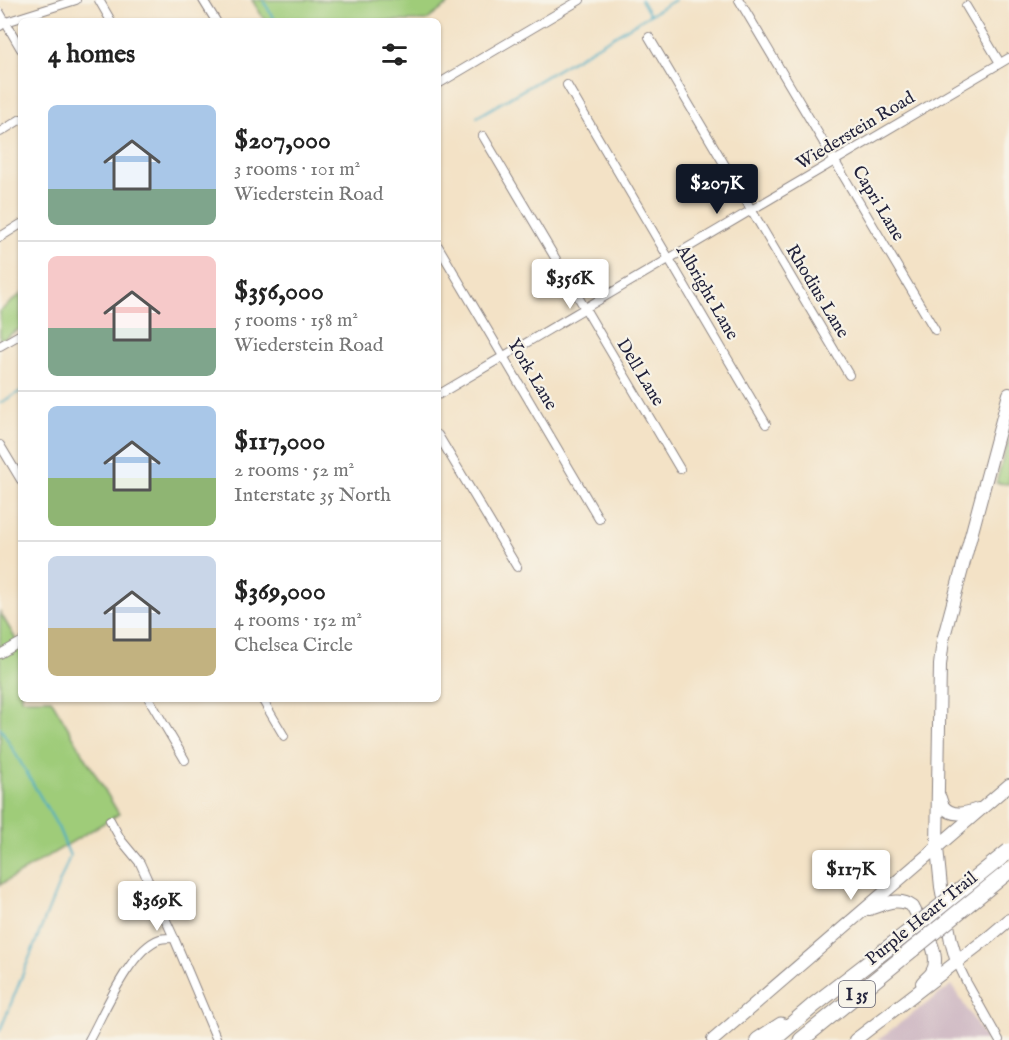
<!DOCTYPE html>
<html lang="en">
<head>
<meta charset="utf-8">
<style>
	body { margin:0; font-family:"IM FELL English",serif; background:#f6f6f6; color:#222; height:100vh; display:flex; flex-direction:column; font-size:22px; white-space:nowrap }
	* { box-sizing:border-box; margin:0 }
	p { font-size:20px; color:#767676 }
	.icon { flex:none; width:33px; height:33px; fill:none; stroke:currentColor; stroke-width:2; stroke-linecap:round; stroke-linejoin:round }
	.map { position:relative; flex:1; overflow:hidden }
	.panel { position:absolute; left:18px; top:18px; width:423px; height:684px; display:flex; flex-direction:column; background:#fff; border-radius:9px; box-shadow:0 2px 4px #0004 }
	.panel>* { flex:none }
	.price { position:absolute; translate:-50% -51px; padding:0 14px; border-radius:6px; background:#fff; color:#222; font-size:20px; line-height:39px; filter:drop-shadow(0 2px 3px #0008) }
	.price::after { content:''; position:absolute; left:50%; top:36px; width:18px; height:14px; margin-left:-9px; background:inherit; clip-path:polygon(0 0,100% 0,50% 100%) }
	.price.on { background:#111827; color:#fff }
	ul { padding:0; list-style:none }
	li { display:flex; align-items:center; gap:18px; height:150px; padding:0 30px }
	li+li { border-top:2px solid #e0e0e0 }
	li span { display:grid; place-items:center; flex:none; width:168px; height:120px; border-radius:9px; color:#555 }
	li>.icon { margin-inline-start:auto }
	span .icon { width:72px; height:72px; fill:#fffc; stroke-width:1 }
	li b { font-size:26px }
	h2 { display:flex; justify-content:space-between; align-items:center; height:72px; padding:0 30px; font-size:26px }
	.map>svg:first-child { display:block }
	.industrial { fill:#d2bdc6 }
	.green { fill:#9fcc79; stroke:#60775a; stroke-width:1.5 }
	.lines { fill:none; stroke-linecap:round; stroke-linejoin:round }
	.stream { stroke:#44abc4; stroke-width:2 }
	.street-casing { stroke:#8a8280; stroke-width:10 }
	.secondary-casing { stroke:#8a8280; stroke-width:14 }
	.highway-casing { stroke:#8a8280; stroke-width:17 }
	.street { stroke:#fff; stroke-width:8 }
	.secondary { stroke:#fff; stroke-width:12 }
	.highway { stroke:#fff; stroke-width:15 }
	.highway-bridge-casing { stroke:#8a8280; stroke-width:17; stroke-linecap:butt }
	.highway-bridge { stroke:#fff; stroke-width:15 }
	.labels { text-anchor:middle; stroke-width:4.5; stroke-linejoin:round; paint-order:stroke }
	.shield { fill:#f7f3e8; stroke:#62616f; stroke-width:1.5 }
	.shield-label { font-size:16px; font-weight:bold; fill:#22223b }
	.street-label { font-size:18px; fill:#22223b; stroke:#f7f3e8 }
</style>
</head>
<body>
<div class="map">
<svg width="1009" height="1040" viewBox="0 0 1009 1040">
	<rect width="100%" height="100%" fill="#f7f3e8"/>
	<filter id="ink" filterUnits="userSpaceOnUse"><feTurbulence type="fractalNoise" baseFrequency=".0167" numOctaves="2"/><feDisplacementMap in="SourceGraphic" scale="12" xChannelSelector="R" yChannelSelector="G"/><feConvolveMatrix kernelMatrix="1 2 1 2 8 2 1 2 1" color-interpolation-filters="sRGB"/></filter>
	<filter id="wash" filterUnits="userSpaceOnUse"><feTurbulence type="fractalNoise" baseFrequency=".008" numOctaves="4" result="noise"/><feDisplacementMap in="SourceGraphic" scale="24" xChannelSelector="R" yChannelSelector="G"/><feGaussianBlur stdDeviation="1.35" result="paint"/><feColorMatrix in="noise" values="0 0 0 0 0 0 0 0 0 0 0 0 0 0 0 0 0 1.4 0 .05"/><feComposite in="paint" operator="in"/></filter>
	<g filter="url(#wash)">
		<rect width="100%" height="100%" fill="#f3e2c6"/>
		<polygon class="industrial" points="952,985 986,1040 877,1040"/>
		<g class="green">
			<polygon points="252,0 454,0 426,21 265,21"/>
			<polygon points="21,294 21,328 0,341 0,311"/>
			<polygon points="1009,438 1009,484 996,483"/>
			<polygon points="0,612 21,648 21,699 51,699 119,814 0,885"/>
		</g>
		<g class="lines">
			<g class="stream">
				<polyline points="263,0 275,21"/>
				<polyline points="641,0 650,15"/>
				<polyline points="477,117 675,0"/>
				<polyline points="0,403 21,391"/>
				<polyline points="0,727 58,827 70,856 0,1031"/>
			</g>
		</g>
	</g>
	<g filter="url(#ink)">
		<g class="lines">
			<defs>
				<g id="street">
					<polyline points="99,0 111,21"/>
					<polyline points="203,0 216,21"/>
					<polyline points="739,0 935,330"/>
					<polyline points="966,6 1000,63"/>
					<polyline points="0,13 21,49"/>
					<polyline points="0,26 6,22 76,0"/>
					<polyline points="649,37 849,375"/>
					<polyline points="438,84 580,0"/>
					<polyline points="567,85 766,424"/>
					<polyline points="0,132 21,119"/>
					<polyline points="483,136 680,469"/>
					<polyline points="0,237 21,224"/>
					<polyline points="438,246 599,519"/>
					<polyline points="0,346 21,334"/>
					<polyline points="438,395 1009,58"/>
					<polyline points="438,435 517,567"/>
					<polyline points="0,445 21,480"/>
					<polyline points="0,654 21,642"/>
					<polyline points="149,699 185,760"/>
					<polyline points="262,699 284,736"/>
					<polyline points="110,820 121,840 140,863 174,938 217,1040"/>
					<polyline points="957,962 967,983 999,1040"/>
					<path d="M89,1040C104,1013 130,949 160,939C165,938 170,938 174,938"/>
				</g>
				<g id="secondary">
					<path d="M939,796C941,799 941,803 943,806C952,818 967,813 978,809"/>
					<path d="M869,909C884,904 899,896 913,907C921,924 943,954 932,972C930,976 925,979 922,983"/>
					<polyline points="957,962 951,941 941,887 937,848 940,665 943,640 1009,394"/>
					<polyline points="713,1040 1009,785"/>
					<polyline points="855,1040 989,937 1009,920"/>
				</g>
				<g id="highway">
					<polyline points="758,1040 781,1025"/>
					<polyline points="773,1040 814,1005 906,934"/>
					<polyline points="801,1040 913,949"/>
				</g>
			</defs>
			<use href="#street" class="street-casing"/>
			<use href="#secondary" class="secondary-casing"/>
			<use href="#highway" class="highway-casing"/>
			<use href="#street" class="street"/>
			<use href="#secondary" class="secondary"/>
			<use href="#highway" class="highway"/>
			<defs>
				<g id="highway-bridge">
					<polyline points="906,934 1009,851"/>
					<polyline points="913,949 1009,871"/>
				</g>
			</defs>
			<use href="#highway-bridge" class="highway-bridge-casing"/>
			<use href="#highway-bridge" class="highway-bridge"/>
		</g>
	</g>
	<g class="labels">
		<rect class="shield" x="839" y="981" width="36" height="26" rx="4.5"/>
		<g class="shield-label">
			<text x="857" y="1000">I 35</text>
		</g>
		<g class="street-label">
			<text transform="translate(855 130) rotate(-31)" y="6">Wiederstein Road</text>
			<text transform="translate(879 203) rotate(59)" y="6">Capri Lane</text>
			<text transform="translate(818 291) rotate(59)" y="6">Rhodius Lane</text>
			<text transform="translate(708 292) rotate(60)" y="6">Albright Lane</text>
			<text transform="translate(641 372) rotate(59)" y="6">Dell Lane</text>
			<text transform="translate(533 374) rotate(59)" y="6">York Lane</text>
			<text transform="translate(921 918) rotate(-39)" y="6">Purple Heart Trail</text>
		</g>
	</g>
</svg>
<b class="price on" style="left:717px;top:215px">$207K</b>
<b class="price" style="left:570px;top:310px">$356K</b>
<b class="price" style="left:851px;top:901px">$117K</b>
<b class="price" style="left:157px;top:932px">$369K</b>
<section class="panel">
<h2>4 homes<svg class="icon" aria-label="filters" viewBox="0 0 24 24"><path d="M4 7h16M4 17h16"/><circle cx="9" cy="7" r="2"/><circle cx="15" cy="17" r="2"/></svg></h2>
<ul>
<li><span style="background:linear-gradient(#a9c7e8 70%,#7fa58c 0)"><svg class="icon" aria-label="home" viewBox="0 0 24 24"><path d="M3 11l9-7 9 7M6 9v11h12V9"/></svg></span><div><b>$207,000</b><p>3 rooms · 101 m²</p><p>Wiederstein Road</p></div></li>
<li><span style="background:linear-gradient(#f6c9c9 60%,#7fa58c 0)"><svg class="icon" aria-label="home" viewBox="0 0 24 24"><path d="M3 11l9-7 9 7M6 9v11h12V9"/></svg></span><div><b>$356,000</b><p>5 rooms · 158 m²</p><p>Wiederstein Road</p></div></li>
<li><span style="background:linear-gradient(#a9c7e8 60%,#8fb573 0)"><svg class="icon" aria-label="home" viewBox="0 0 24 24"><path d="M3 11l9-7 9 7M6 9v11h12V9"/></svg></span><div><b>$117,000</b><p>2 rooms · 52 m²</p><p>Interstate 35 North</p></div></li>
<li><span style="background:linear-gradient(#c9d6e8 60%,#c2b280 0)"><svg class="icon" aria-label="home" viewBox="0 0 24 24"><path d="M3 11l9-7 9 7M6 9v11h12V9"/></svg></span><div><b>$369,000</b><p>4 rooms · 152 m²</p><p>Chelsea Circle</p></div></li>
</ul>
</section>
</div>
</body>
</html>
